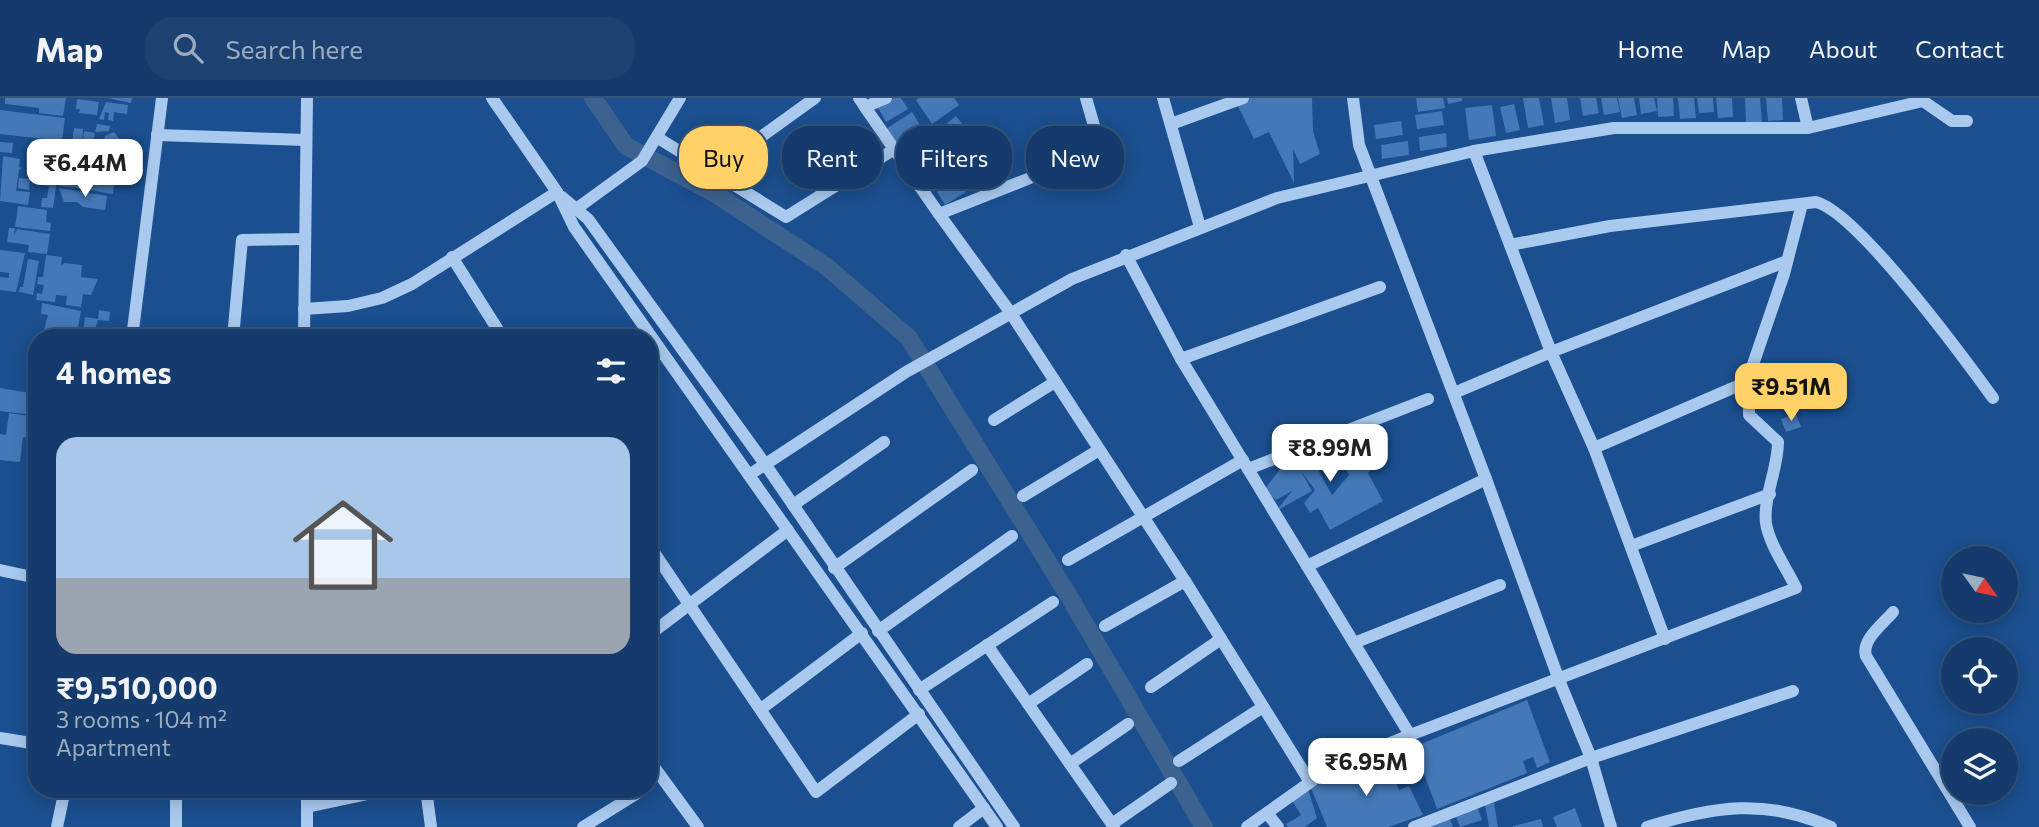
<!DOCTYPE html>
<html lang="en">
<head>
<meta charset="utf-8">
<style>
	body { margin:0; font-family:Commissioner,sans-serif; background:#1d4271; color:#f1f3f6; height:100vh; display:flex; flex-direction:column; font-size:26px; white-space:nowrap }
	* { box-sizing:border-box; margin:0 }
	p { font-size:23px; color:#9dadc1 }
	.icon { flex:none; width:38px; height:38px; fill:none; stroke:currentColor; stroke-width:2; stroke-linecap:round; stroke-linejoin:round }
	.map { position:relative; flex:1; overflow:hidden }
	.sheet { position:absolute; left:28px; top:231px; width:630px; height:469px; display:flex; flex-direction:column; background:#143b6b; border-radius:28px; box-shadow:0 4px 18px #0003,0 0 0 2px #33557e }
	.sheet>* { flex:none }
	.top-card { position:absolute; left:679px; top:28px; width:665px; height:63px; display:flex; gap:14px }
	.needle { width:46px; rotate:123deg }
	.controls { position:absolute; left:1941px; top:448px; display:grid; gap:14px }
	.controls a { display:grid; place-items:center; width:77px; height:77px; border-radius:50%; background:#143b6b; box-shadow:0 4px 18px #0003,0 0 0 2px #33557e; font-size:35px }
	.price { position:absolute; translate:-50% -60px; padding:0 16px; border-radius:14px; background:#fff; color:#222; font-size:23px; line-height:46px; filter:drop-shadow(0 2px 4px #0008) }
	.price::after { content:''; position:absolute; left:50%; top:42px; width:21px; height:16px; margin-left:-10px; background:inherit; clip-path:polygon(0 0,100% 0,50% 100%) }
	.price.active { background:#ffd166; color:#111 }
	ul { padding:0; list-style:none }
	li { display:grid; align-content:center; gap:14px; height:371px; padding:0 28px }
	li span { display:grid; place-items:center; height:217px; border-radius:21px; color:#555 }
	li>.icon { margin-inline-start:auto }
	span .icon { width:126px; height:126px; fill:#fffc; stroke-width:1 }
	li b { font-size:30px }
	h2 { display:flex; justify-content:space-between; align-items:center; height:84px; padding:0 28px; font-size:30px }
	.tag { padding:0 24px; border-radius:28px; background:#143b6b; box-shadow:0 4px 18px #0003,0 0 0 2px #33557e; font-size:24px; line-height:63px }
	.tag.active { background:#ffd166; color:#111 }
	header { display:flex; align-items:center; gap:42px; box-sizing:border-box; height:98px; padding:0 35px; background:#143b6b; border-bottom:2px solid #33557e }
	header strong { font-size:33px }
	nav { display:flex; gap:38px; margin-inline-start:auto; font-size:24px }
	.search { width:490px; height:63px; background:#1d4271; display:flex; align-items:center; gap:18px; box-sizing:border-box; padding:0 24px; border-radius:28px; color:#9dadc1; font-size:26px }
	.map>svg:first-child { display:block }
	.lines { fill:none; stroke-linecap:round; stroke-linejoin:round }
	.canal { stroke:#3c6290; stroke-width:18 }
	.building { fill:#4478b7 }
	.minor { stroke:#a9c9ee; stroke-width:12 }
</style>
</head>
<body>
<header>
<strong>Map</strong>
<div class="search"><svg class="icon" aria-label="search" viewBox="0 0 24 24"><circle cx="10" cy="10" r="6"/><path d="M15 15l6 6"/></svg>Search here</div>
<nav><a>Home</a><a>Map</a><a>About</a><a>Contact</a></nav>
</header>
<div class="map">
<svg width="2039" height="729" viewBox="0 0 2039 729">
	<rect width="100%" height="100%" fill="#1b4f8f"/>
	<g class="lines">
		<polyline class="canal" points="593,0 626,48 714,95 827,169 909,240 1067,495 1204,729"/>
	</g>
	<g class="building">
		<polygon points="5,0 66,0 63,18 39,15 39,10 5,6"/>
		<polygon points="107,0 132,0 131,5"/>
		<polygon points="894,0 901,0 908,11 886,24 878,10"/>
		<polygon points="919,0 954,0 959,7 932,26 916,2"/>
		<polygon points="1250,0 1312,0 1313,33 1320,56 1300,66 1293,51 1294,85 1269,34 1254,41 1238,8"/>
		<polygon points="1416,0 1443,0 1445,10 1418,14"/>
		<polygon points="1447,0 1462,0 1462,3 1448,6"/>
		<polygon points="1523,0 1539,0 1544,27 1528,30"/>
		<polygon points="1551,0 1567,0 1570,22 1555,25"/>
		<polygon points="1580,0 1596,0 1599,15 1583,18"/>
		<polygon points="1601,0 1617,0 1620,14 1604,17"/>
		<polygon points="1618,0 1634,0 1637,17 1622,20"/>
		<polygon points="1639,0 1654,0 1657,13 1641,16"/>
		<polygon points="1657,0 1673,0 1674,18 1658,19"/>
		<polygon points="1678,0 1694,0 1696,20 1680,21"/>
		<polygon points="1697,0 1713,0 1714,14 1699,15"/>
		<polygon points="1716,0 1732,0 1733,19 1718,20"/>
		<polygon points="1745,0 1760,0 1762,24 1746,25"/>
		<polygon points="1766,0 1782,0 1783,22 1768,23"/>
		<polygon points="77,1 99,4 97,17 79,15 80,11 76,11"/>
		<polygon points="106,4 128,7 127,16 114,14 113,23 108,22 109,15 105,14 104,22 99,21"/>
		<polygon points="1514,6 1520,32 1506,35 1500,9"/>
		<polygon points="1492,7 1496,38 1469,42 1465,10"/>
		<polygon points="0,12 65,20 62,43 0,36"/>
		<polygon points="1442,13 1444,27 1417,31 1415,17"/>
		<polygon points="912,14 923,32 897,49 886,31"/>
		<polygon points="956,18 964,28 938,49 930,39"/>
		<polygon points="1401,23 1403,37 1376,41 1374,27"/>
		<polygon points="97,26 110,28 109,33 95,34"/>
		<polygon points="969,27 978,37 952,58 943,48"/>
		<polygon points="74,30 83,31 82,44 102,47 105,38 114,34 120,42 116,48 119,49 119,53 115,54 117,62 111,68 105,66 105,63 94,63 96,51 93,51 91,64 83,64 85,48 81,48 80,58 71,52"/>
		<polygon points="84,33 95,35 93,43 83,41"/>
		<polygon points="1446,35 1447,49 1420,53 1419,39"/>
		<polygon points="981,40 990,51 984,56 991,51 1007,72 979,94 955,61"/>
		<polygon points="1408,43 1409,57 1382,61 1381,47"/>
		<polygon points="0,44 13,45 12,55 0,54"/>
		<polygon points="3,58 20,61 19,69 22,70 19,72 16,93 30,94 28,107 0,103"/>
		<polygon points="37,65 59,67 53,110 41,109 42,100 47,100 49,88 42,87 44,74 36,73"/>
		<polygon points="62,67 79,69 78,74 90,76 88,91 59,88 60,83 64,84 66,76 61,75"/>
		<polygon points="950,67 957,78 936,91 931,80"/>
		<polygon points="92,76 115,80 113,96 89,92"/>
		<polygon points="19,80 30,81 29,92 18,90"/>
		<polygon points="958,81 966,94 945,107 937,94"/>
		<polygon points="59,90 107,98 105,112 83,109 77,104 64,104"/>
		<polygon points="18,108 47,112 46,124 51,125 50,133 15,129"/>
		<polygon points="9,130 15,130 14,138 17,131 50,136 47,156 28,154 29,147 7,144"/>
		<polygon points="0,152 25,155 16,194 0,192 0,179 9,180 9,175 0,174"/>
		<polygon points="46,157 62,159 61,167 65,165 82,167 81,179 98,181 91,197 83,196 81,209 66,207 67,198 56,197 55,204 36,202 37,195 42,196 44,187 37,186 38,179 43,179"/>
		<polygon points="28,161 39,163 33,197 19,194 20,189 23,189"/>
		<polygon points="42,205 81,213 78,230 70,229 70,232 83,234 85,219 98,221 99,212 110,214 109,223 98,222 92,240 42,240 48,217 41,216"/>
		<polygon points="35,248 37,249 37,272 32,271"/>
		<polygon points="32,273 37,274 37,294 29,293"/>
		<polygon points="0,290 30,295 26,316 0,313"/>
		<polygon points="9,315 37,319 37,341 23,339 20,364 0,362 0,336 6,337"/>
		<polygon points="1796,316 1801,329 1786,334 1781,321"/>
		<polygon points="1357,335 1375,367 1368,375 1383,403 1330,432 1318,410 1310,415 1304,405 1315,392 1301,373 1312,393 1276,413 1292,393 1276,402 1264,392 1291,357 1308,371 1301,359 1305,355 1312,361 1332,397 1349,377 1333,348"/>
		<polygon points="1527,602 1550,664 1537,670 1533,659 1523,663 1527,675 1437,711 1414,649"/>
		<polygon points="1411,652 1422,680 1412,687 1398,658"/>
		<polygon points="1385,657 1399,692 1409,688 1423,717 1388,729 1327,729 1311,690"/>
		<polygon points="1308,691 1317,720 1305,729 1288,729 1286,726 1301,717 1291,701"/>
		<polygon points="1494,705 1498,729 1489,729 1485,707"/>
		<polygon points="1477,708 1482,722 1460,729 1455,716"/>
		<polygon points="1575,710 1582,729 1557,729 1553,719"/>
		<polygon points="1450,721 1453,729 1431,729"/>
		<polygon points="1541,721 1543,729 1513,729 1513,728"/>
	</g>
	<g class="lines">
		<g class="minor">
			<polyline points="492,0 557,94 574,129 997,729"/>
			<polyline points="859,0 865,9 886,0"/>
			<polyline points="1163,0 1200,129"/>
			<polyline points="1353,0 1359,47 1486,381 1559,582 1591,660 1611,729"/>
			<polyline points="865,9 939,116 1101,52 1086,0"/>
			<polyline points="1171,26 1243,0"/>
			<polyline points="1808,30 1923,3 1952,23 1967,23"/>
			<polyline points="157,37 305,42"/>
			<polyline points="658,40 786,119 893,52"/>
			<polyline points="1474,53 1551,254 1594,350 1665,541"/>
			<polyline points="712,74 815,0"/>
			<polyline points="562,99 588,121 765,366 1014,729"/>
			<polyline points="576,111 642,63 680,0"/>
			<polyline points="939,116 1010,214 1185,483 1105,528"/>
			<path d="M1510,147L1610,128L1816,104C1857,114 1964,260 1993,300"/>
			<polyline points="1126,157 1181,261 1380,189"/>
			<polyline points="452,159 503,240"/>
			<polyline points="304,211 348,208 382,200 412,186 557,94"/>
			<polyline points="132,240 162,0"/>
			<polyline points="233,240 242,142 304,141"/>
			<polyline points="304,240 307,0"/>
			<path d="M1181,261L1410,637L1796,490C1787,471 1769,446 1766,425C1763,399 1778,371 1778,344L1749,317V278L1784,176L1802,106"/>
			<polyline points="1454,295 1551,254 1787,163"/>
			<polyline points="994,322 1055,284"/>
			<polyline points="1594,350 1749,283"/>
			<polyline points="1248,371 1428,301"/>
			<polyline points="749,377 906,274 1072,181 1277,100 1474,53 1614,30 1808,30 1801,0"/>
			<polyline points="1023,398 1099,352"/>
			<polyline points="793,407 884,344"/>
			<polyline points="649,447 816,694 919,616"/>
			<polyline points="1631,448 1770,396"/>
			<polyline points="1068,462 1243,362"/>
			<polyline points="1307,468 1486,381"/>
			<polyline points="834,470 972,372"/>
			<polyline points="0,472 37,480"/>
			<polyline points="1185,483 1310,684"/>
			<path d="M1893,514C1883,526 1861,542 1866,558L1970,729"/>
			<polyline points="878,533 1012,438"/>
			<polyline points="649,537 788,432"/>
			<polyline points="1354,545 1500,487"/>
			<polyline points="987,547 1114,729"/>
			<polyline points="1151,589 1221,541"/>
			<polyline points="919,592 1053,504"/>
			<polyline points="1028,606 1087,566"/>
			<polyline points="761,611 862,535"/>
			<polyline points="0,640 37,646"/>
			<polyline points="649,662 698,729"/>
			<polyline points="1179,663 1263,609"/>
			<polyline points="1070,666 1128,626"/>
			<polyline points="426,691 431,729"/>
			<polyline points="307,709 391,691"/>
			<polyline points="1267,715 1278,729"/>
			<polyline points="1112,726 1171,685"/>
			<polyline points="57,729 65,691"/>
			<polyline points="176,729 176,691"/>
			<polyline points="307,729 307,691"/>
			<polyline points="583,729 644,691"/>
			<polyline points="959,729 984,710"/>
			<polyline points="1247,729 1333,668 1410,637"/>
			<polyline points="1414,729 1591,660 1793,593"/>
			<path d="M1647,729C1714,708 1765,700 1831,729"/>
		</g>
	</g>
</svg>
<div class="controls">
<a><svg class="needle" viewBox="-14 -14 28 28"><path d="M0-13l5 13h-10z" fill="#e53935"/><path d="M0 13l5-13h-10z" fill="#9dadc1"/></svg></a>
<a><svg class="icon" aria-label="locate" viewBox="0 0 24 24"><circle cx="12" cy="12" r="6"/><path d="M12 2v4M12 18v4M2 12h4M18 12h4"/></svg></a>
<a><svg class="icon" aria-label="layers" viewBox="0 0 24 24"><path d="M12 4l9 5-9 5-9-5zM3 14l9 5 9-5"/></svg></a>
</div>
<b class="price" style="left:85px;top:101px">₹6.44M</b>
<b class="price active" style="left:1791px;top:325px">₹9.51M</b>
<b class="price" style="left:1330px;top:386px">₹8.99M</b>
<b class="price" style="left:1366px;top:700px">₹6.95M</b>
<div class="top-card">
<a class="tag active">Buy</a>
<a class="tag">Rent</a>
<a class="tag">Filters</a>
<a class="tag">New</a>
</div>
<section class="sheet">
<h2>4 homes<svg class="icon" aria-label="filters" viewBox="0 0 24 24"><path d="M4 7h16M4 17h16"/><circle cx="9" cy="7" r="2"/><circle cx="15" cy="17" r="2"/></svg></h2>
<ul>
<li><span style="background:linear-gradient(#a9c7e8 65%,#9aa5b1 0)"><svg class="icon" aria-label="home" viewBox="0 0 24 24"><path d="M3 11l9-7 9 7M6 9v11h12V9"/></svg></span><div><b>₹9,510,000</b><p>3 rooms · 104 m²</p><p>Apartment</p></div></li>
</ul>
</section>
</div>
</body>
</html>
